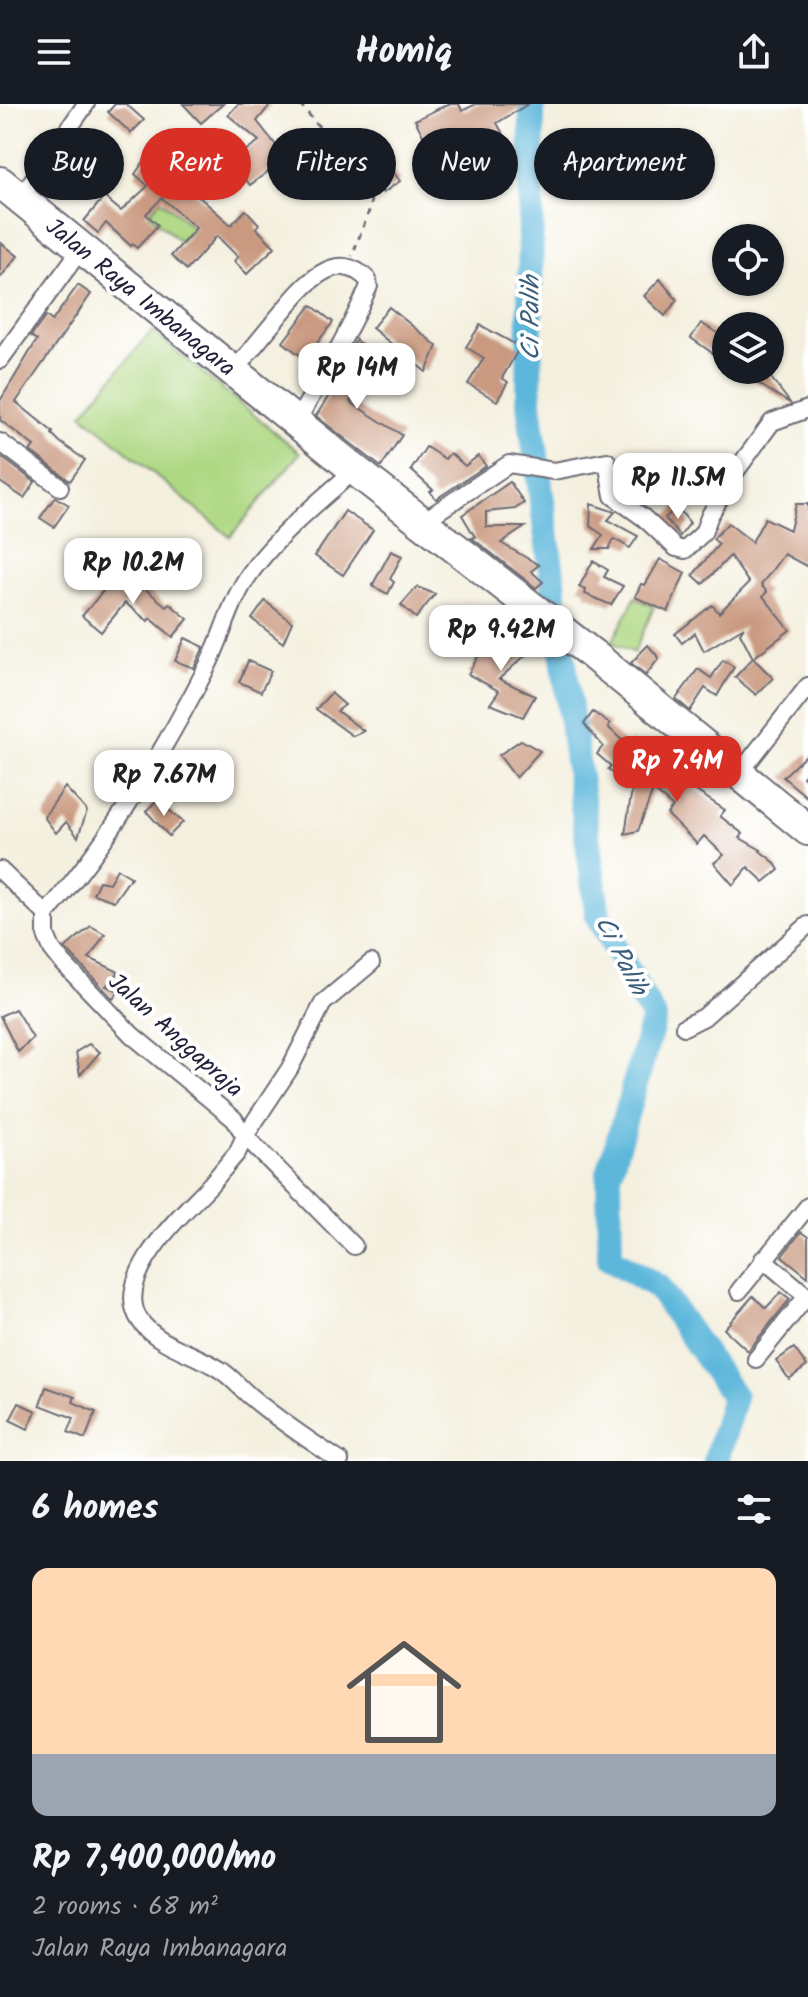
<!DOCTYPE html>
<html lang="en">
<head>
<meta charset="utf-8">
<style>
	body { margin:0; font-family:Kalam,sans-serif; background:#20242c; color:#f1f3f6; height:100vh; display:flex; flex-direction:column; font-size:30px; white-space:nowrap }
	* { box-sizing:border-box; margin:0 }
	p { font-size:26px; color:#9ea1a6 }
	.icon { flex:none; width:44px; height:44px; fill:none; stroke:currentColor; stroke-width:2; stroke-linecap:round; stroke-linejoin:round }
	.map { position:relative; height:1357px; overflow:hidden }
	.panel { display:flex; flex-direction:column; background:#171b24; flex:1 }
	.panel>* { flex:none }
	.hud { position:absolute; left:24px; top:24px; width:760px; height:72px; display:flex; gap:16px }
	.tools { position:absolute; left:712px; top:120px; display:grid; gap:16px }
	.tools a { display:grid; place-items:center; width:72px; height:72px; border-radius:50%; background:#171b24; box-shadow:0 2px 6px #0004; font-size:40px }
	.price { position:absolute; translate:-50% -68px; padding:0 18px; border-radius:16px; background:#fff; color:#222; font-size:26px; line-height:52px; filter:drop-shadow(0 2px 4px #0008) }
	.price::after { content:''; position:absolute; left:50%; top:48px; width:24px; height:18px; margin-left:-12px; background:inherit; clip-path:polygon(0 0,100% 0,50% 100%) }
	.price.selected { background:#d93025; color:#fff }
	ul { padding:0; list-style:none }
	li { display:grid; align-content:center; gap:16px; height:424px; padding:0 32px }
	li+li { border-top:2px solid #363941 }
	li span { display:grid; place-items:center; height:248px; border-radius:16px; color:#555 }
	li>.icon { margin-inline-start:auto }
	span .icon { width:144px; height:144px; fill:#fffc; stroke-width:1 }
	li b { font-size:34px }
	h2 { display:flex; justify-content:space-between; align-items:center; height:96px; padding:0 32px; font-size:34px }
	.tag { padding:0 28px; border-radius:36px; background:#171b24; box-shadow:0 2px 6px #0004; font-size:28px; line-height:72px }
	.tag.selected { background:#d93025; color:#fff }
	header { display:flex; justify-content:space-between; align-items:center; height:104px; padding:0 32px; background:#171b24; font-size:36px; font-weight:700 }
	.map>svg:first-child { display:block }
	.green { fill:#afd883; stroke:#687d5f; stroke-width:2 }
	.lines { fill:none; stroke-linecap:round; stroke-linejoin:round }
	.river { stroke:#5db7db; stroke-width:26 }
	.building { fill:#ca9a80 }
	.street-casing { stroke:#6c6a74; stroke-width:20 }
	.highway-casing { stroke:#6c6a74; stroke-width:34 }
	.path { stroke:#6c6a74; stroke-width:3; stroke-dasharray:6 6; stroke-linecap:butt }
	.street { stroke:#fff; stroke-width:16 }
	.highway { stroke:#fff; stroke-width:30 }
	.labels { text-anchor:middle; stroke-width:8; stroke-linejoin:round; paint-order:stroke }
	.street-label { font-size:24px; fill:#22223b; stroke:#fff }
	.water-label { font-size:26px; font-style:italic; fill:#3a5e7b; stroke:#fff }
</style>
</head>
<body>
<header><svg class="icon" aria-label="menu" viewBox="0 0 24 24"><path d="M4 6h16M4 12h16M4 18h16"/></svg>Homiq<svg class="icon" aria-label="share" viewBox="0 0 24 24"><path d="M12 15V3M7 8l5-5 5 5M5 13v7h14v-7"/></svg></header>
<div class="map">
<svg width="808" height="1357" viewBox="0 0 808 1357">
	<rect width="100%" height="100%" fill="#fff"/>
	<filter id="ink" filterUnits="userSpaceOnUse"><feTurbulence type="fractalNoise" baseFrequency=".0125" numOctaves="2"/><feDisplacementMap in="SourceGraphic" scale="16" xChannelSelector="R" yChannelSelector="G"/><feConvolveMatrix kernelMatrix="1 2 1 2 8 2 1 2 1" color-interpolation-filters="sRGB"/></filter>
	<filter id="wash" filterUnits="userSpaceOnUse"><feTurbulence type="fractalNoise" baseFrequency=".006" numOctaves="4" result="noise"/><feDisplacementMap in="SourceGraphic" scale="32" xChannelSelector="R" yChannelSelector="G"/><feGaussianBlur stdDeviation="1.8" result="paint"/><feColorMatrix in="noise" values="0 0 0 0 0 0 0 0 0 0 0 0 0 0 0 0 0 1.4 0 .05"/><feComposite in="paint" operator="in"/></filter>
	<g filter="url(#wash)">
		<rect width="100%" height="100%" fill="#f4f0df"/>
		<g class="green">
			<polygon points="161,96 193,124 180,138 149,110"/>
			<polygon points="152,227 300,349 230,433 82,310"/>
			<polygon points="635,494 654,503 634,549 612,538"/>
		</g>
		<g class="lines">
			<polyline class="river" points="532,0 529,300 598,813 654,914 609,1069 610,1154 658,1183 734,1293 716,1357"/>
		</g>
		<g id="blocks">
			<g class="building">
				<polygon points="115,0 126,0 144,16 131,29 108,8"/>
				<polygon points="183,0 223,0 201,19"/>
				<polygon points="238,0 271,0 257,17 286,54 250,81 231,57 259,37 228,11"/>
				<polygon points="448,0 459,0 462,7 476,0 528,0 497,19 514,50 496,60 490,48 444,72 415,16"/>
				<polygon points="196,26 222,52 189,84 231,121 246,106 259,120 256,124 275,143 247,170 234,157 238,153 217,132 187,166 171,152 196,124 162,94 146,110 158,121 137,144 133,140 131,142 106,119 98,129 84,117 104,93 121,107 148,82 135,70 147,53 160,63"/>
				<polygon points="79,29 87,35 64,66 57,61"/>
				<polygon points="387,60 400,77 383,89 371,73"/>
				<polygon points="0,138 18,152 0,174"/>
				<polygon points="660,175 677,196 665,212 644,192"/>
				<polygon points="78,181 91,190 16,298 53,328 52,330 60,338 85,356 70,377 30,347 34,342 0,316 0,297 37,236 31,232 46,212 52,217"/>
				<polygon points="311,201 333,218 305,255 283,238"/>
				<polygon points="389,203 437,242 426,268 372,224"/>
				<polygon points="701,219 725,234 714,250 691,234"/>
				<polygon points="480,221 520,243 502,274 508,278 497,297 468,280 484,254 466,243"/>
				<polygon points="356,236 373,254 350,298 402,331 381,363 316,312 337,279 335,278"/>
				<polygon points="756,266 765,266 791,300 751,275"/>
				<polygon points="426,343 445,355 450,349 465,362 478,352 486,362 436,395 430,388 433,386 411,366"/>
				<polygon points="0,352 35,378 24,394 0,378"/>
				<polygon points="510,378 524,399 515,405 486,408 486,423 525,423 501,439 539,461 531,467 543,478 536,484 472,434 475,433 462,411"/>
				<polygon points="55,393 69,401 54,423 40,414"/>
				<polygon points="591,400 615,408 608,416 638,432 630,444 614,435 609,445 594,445 603,431 590,422"/>
				<polygon points="796,400 808,400 808,463 784,450 761,481 767,488 763,492 790,526 753,554 740,529 744,523 704,547 695,529 682,539 675,530 712,501 719,509 749,479 730,452 703,480 693,471 719,440 713,435 728,419 752,438 765,414 790,426"/>
				<polygon points="677,403 690,419 680,432 665,414"/>
				<polygon points="345,407 373,426 343,471 315,452"/>
				<polygon points="391,447 402,452 390,475 394,478 388,490 372,482"/>
				<polygon points="660,455 685,469 668,508 635,493 641,480 645,481"/>
				<polygon points="593,457 608,466 604,473 623,482 611,501 585,490 586,486 579,483"/>
				<polygon points="120,467 142,486 144,484 166,502 169,499 188,515 173,533 150,514 148,517 125,499 101,528 82,512"/>
				<polygon points="417,483 435,490 416,514 401,501"/>
				<polygon points="265,497 292,518 283,539 252,515"/>
				<polygon points="485,524 512,545 518,539 528,549 499,575 535,592 523,613 490,600 499,587 468,570 483,544 478,538"/>
				<polygon points="185,534 204,543 194,564 175,557"/>
				<polygon points="648,541 659,554 646,571 631,559"/>
				<polygon points="753,554 773,574 756,591 735,573"/>
				<polygon points="723,556 734,563 717,592 705,584 690,607 676,595 698,565 711,574"/>
				<polygon points="248,557 271,567 261,588 239,578"/>
				<polygon points="331,589 345,601 337,607 364,627 353,632 316,605"/>
				<polygon points="593,608 610,620 608,623 628,642 632,637 687,681 725,706 720,712 743,730 740,734 761,746 760,747 774,758 779,766 764,778 748,763 733,781 714,759 724,751 704,732 697,740 667,710 673,703 653,686 638,727 625,730 632,685 608,665 611,662 597,650 603,642 584,620"/>
				<polygon points="521,636 540,647 516,674 499,651"/>
				<polygon points="808,649 808,667 803,673 808,677 808,694 783,673"/>
				<polygon points="65,683 87,707 78,733 66,718 56,729 44,713"/>
				<polygon points="157,696 183,718 169,732 146,707"/>
				<polygon points="117,765 131,773 114,797 93,790 99,777 109,779"/>
				<polygon points="91,822 105,830 89,854 119,868 106,882 119,887 113,895 65,844"/>
				<polygon points="15,905 33,934 18,948 0,912"/>
				<polygon points="89,940 100,948 80,971 76,948"/>
				<polygon points="801,1128 808,1133 808,1173 782,1152"/>
				<polygon points="781,1188 790,1195 748,1247 724,1225 753,1192 766,1204"/>
				<polygon points="794,1244 807,1262 789,1275 776,1257"/>
				<polygon points="46,1283 75,1293 73,1298 96,1308 85,1335 68,1328 74,1314 40,1301"/>
				<polygon points="19,1299 36,1307 28,1325 10,1316"/>
			</g>
		</g>
	</g>
	<g filter="url(#ink)">
		<use href="#blocks" fill-opacity="0" stroke="#6c6a74" stroke-width="2"/>
		<g class="lines">
			<defs>
				<g id="street">
					<polyline points="20,94 86,0"/>
					<polyline points="0,256 81,145"/>
					<path d="M233,268C247,251 260,235 274,218C296,192 332,138 368,176L369,182C348,230 323,273 296,318"/>
					<polyline points="0,338 60,383"/>
					<polyline points="422,418 509,360 554,367 607,357 613,392 644,414 676,444 685,446 703,429 710,411 736,367 772,318 808,305"/>
					<polyline points="739,670 808,582"/>
					<polyline points="0,766 46,810"/>
					<polyline points="684,923 704,913 808,821"/>
					<polyline points="354,1142 245,1032 290,964 323,899 371,859"/>
					<polyline points="763,1155 808,1193"/>
					<polyline points="739,1187 808,1102"/>
					<polyline points="756,1255 807,1192"/>
					<path d="M340,1357C310,1337 278,1316 251,1293C240,1284 231,1272 219,1265C194,1249 160,1242 141,1218C109,1175 183,1110 210,1081C219,1071 228,1059 237,1049L245,1032L234,1015L132,931L63,859L52,845L46,831V810C110,736 163,649 208,561C223,531 231,495 251,468C277,432 321,395 355,366"/>
				</g>
				<polyline id="highway" points="0,78 355,366 592,550 808,726"/>
			</defs>
			<use href="#street" class="street-casing"/>
			<use href="#highway" class="highway-casing"/>
			<polyline class="path" points="300,0 369,83 371,102 352,152"/>
			<use href="#street" class="street"/>
			<use href="#highway" class="highway"/>
		</g>
	</g>
	<g class="labels">
		<g class="street-label">
			<text transform="translate(141 193) rotate(39)" y="8">Jalan Raya Imbanagara</text>
			<text transform="translate(176 931) rotate(42)" y="8">Jalan Anggapraja</text>
		</g>
		<g class="water-label">
			<text transform="translate(530 214) rotate(-90)" y="9">Ci Palih</text>
			<text transform="translate(622 851) rotate(63)" y="9">Ci Palih</text>
		</g>
	</g>
</svg>
<div class="tools">
<a><svg class="icon" aria-label="locate" viewBox="0 0 24 24"><circle cx="12" cy="12" r="6"/><path d="M12 2v4M12 18v4M2 12h4M18 12h4"/></svg></a>
<a><svg class="icon" aria-label="layers" viewBox="0 0 24 24"><path d="M12 4l9 5-9 5-9-5zM3 14l9 5 9-5"/></svg></a>
</div>
<b class="price" style="left:357px;top:307px">Rp 14M</b>
<b class="price" style="left:678px;top:417px">Rp 11.5M</b>
<b class="price" style="left:133px;top:502px">Rp 10.2M</b>
<b class="price" style="left:501px;top:569px">Rp 9.42M</b>
<b class="price selected" style="left:677px;top:700px">Rp 7.4M</b>
<b class="price" style="left:164px;top:714px">Rp 7.67M</b>
<div class="hud">
<a class="tag">Buy</a>
<a class="tag selected">Rent</a>
<a class="tag">Filters</a>
<a class="tag">New</a>
<a class="tag">Apartment</a>
</div>
</div>
<section class="panel">
<h2>6 homes<svg class="icon" aria-label="filters" viewBox="0 0 24 24"><path d="M4 7h16M4 17h16"/><circle cx="9" cy="7" r="2"/><circle cx="15" cy="17" r="2"/></svg></h2>
<ul>
<li><span style="background:linear-gradient(#ffd9b3 75%,#9aa5b1 0)"><svg class="icon" aria-label="home" viewBox="0 0 24 24"><path d="M3 11l9-7 9 7M6 9v11h12V9"/></svg></span><div><b>Rp 7,400,000/mo</b><p>2 rooms · 68 m²</p><p>Jalan Raya Imbanagara</p></div></li>
</ul>
</section>
</body>
</html>
